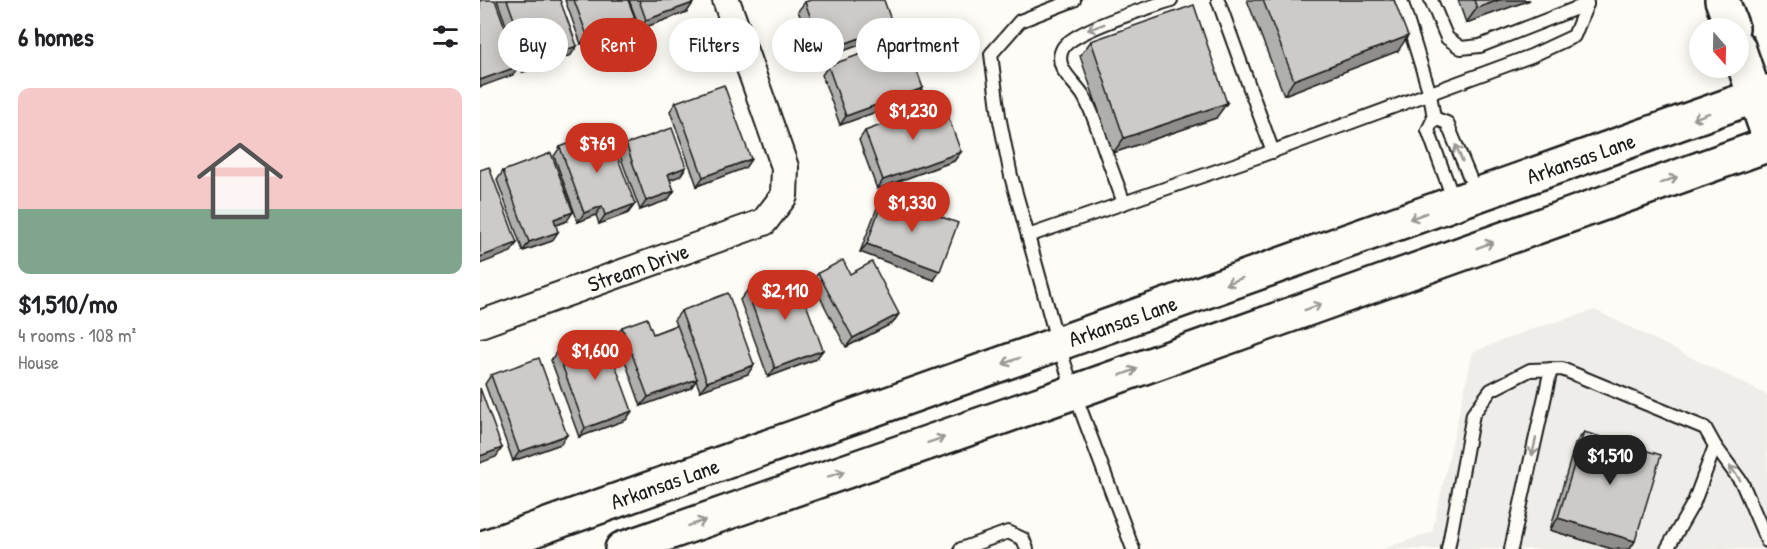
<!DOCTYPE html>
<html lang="en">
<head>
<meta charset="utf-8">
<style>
	body { margin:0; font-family:"Patrick Hand",sans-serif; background:#f6f6f6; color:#202124; height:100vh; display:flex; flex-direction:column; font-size:22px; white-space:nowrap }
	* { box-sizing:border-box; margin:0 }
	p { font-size:20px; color:#757577 }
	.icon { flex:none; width:33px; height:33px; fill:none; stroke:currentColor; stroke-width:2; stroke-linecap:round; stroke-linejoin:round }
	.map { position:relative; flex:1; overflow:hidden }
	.panel { display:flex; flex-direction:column; background:#fff; width:480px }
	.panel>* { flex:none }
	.top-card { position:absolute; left:18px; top:18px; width:570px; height:54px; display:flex; gap:12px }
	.needle { width:39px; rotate:160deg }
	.tools { position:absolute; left:1209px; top:18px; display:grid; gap:12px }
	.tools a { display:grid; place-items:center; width:60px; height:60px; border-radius:50%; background:#fff; box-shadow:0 3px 15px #0003; font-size:30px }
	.price { position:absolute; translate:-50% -51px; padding:0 14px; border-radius:21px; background:#c8321e; color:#fff; font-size:20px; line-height:39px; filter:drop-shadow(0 2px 3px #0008) }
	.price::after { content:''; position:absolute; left:50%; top:36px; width:18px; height:14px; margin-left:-9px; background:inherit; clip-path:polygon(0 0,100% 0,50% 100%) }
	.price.current { background:#222; color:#fff }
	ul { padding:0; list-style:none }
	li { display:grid; align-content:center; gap:12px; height:318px; padding:0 18px }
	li+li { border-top:2px solid #e0e0e0 }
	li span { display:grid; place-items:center; height:186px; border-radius:12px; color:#555 }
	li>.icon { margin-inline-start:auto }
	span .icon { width:108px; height:108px; fill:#fffc; stroke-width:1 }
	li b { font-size:26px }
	h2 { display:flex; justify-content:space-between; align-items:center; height:72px; padding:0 18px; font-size:26px }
	.chip { padding:0 21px; border-radius:27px; background:#fff; box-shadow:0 3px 15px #0003; font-size:21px; line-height:54px }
	.chip.current { background:#c8321e; color:#fff }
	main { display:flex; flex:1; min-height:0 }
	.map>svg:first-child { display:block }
	.built { fill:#eeede9 }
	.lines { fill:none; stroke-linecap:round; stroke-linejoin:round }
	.lane-casing { stroke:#1c1c1c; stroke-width:16 }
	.street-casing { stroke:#1c1c1c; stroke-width:30 }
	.secondary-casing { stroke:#1c1c1c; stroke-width:38 }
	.lane { stroke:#fdfcf7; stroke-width:12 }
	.street { stroke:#fdfcf7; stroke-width:26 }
	.secondary { stroke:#fdfcf7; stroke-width:33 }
	.wall { fill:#afafac; stroke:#1c1c1c; stroke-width:1.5 }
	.shaded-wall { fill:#8f8e8c; stroke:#1c1c1c; stroke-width:1.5 }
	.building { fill:#cccbc8; stroke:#1c1c1c; stroke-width:1.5 }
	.oneway { stroke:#989794 }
	.labels { text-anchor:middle; stroke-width:4.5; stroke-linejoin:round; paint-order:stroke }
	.street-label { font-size:22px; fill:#1c1c1c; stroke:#fdfcf7 }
</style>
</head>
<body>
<main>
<section class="panel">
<h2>6 homes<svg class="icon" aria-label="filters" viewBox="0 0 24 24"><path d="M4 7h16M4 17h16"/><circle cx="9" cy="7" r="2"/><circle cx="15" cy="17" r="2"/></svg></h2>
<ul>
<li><span style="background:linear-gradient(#f6c9c9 65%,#7fa58c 0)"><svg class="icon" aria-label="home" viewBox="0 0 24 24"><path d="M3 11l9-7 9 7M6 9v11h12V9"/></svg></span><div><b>$1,510/mo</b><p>4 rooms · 108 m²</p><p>House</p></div></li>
</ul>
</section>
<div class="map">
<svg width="1287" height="549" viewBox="0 0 1287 549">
	<rect width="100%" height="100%" fill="#fdfcf7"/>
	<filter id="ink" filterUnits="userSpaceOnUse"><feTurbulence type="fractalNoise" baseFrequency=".0167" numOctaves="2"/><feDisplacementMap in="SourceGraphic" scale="12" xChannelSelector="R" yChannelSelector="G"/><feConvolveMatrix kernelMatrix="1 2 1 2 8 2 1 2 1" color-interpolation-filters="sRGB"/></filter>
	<g filter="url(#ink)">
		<polygon class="built" points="1115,310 1287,395 1287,549 903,549 952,532 993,352 1052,329"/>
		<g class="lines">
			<defs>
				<g id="lane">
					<polyline points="738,0 793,152"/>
					<polyline points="921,0 950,94 954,118 948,130 974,201"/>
					<polyline points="951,0 967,38 981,48 1000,46 1107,4"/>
					<polyline points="954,118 967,123 997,195"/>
					<path d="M644,203C637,183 629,163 622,142C617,127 612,110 603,95C595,82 572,67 583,48C594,30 668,8 691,0"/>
					<polyline points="548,236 531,176 519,116 511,54 540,21 594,0"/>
					<polyline points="1235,446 1262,483 1287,541"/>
					<polyline points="481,549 528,532 543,539 547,549"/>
					<polyline points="653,549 594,392 578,344 548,236 777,157 1051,56 1094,36 1107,4 1106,0"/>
					<polyline points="968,549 993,414 1011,390 1050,370 1082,369 1225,428 1235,446 1214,502 1187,549"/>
					<polyline points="1031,549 1071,369"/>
				</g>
				<g id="street">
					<path id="s1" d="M0,324L284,222L304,196L305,167L246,0"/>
				</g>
				<g id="secondary">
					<polyline points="1242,0 1252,28"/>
					<polyline points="1258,47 1287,131"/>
					<path id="s2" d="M0,549L1287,92"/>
					<polyline points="142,549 594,392 1287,145"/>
				</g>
			</defs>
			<use href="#lane" class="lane-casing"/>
			<use href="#street" class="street-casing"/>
			<use href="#secondary" class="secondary-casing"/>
			<use href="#lane" class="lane"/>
			<use href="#street" class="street"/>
			<use href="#secondary" class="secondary"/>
		</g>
		<g class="wall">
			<polygon points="17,0 80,0 91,55 43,72"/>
			<polygon points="85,0 148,0 149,26 101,44"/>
			<polygon points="149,0 212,0 213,3 207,12 160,29"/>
			<polygon points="767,0 914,0 918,51 804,95"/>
			<polygon points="978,0 1050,0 986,23"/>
			<polygon points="325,2 413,26 407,35 352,55 344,33 329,39 318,11"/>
			<polygon points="611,41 736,118 633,153 600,56"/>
			<polygon points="348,66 437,97 360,125 342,75"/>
			<polygon points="196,102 271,159 265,168 217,186 190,111"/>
			<polygon points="385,131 481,152 474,161 397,189 379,140"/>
			<polygon points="146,144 206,167 200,176 190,180 194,191 188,200 160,210 139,153"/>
			<polygon points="80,147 155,204 148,213 119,224 116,215 98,222 74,156"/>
			<polygon points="23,171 87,221 76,225 72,241 43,251 17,180"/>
			<polygon points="404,196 454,280 380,252 398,205"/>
			<polygon points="338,273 370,274 413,323 366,347 332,282"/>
			<polygon points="267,291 343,350 336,359 288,377 260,300"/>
			<polygon points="201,311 268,374 220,391 216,380 211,388 161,406 136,336 142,327 173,334 196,325 194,320"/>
			<polygon points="77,351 152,411 146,420 99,437 71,360"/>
			<polygon points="11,375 81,444 33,461 5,384"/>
			<polygon points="1104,432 1155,541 1150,549 1132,549 1070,530 1095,444"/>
		</g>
		<g class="shaded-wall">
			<polygon points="1019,0 1050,0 986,23 997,8"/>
			<polygon points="213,3 207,12 160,29 166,20"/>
			<polygon points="155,18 149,26 101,44 107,35"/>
			<polygon points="350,24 344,33 329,39 335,30"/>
			<polygon points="413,26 407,35 352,55 358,46"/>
			<polygon points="928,36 918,51 804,95 814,80"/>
			<polygon points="97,46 91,55 43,72 50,63"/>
			<polygon points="39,66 33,75 0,87 0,80"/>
			<polygon points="443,88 437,97 360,125 366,116"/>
			<polygon points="747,103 736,118 633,153 644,138"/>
			<polygon points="481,152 474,161 397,189 403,180"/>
			<polygon points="271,159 265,168 217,186 223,177"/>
			<polygon points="206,167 200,176 181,183 188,174"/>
			<polygon points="194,191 188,200 160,210 166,201"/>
			<polygon points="155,204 148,213 119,224 125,215"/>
			<polygon points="122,206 116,215 98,222 104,213"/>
			<polygon points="93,212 87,221 68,228 74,219"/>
			<polygon points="78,232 72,241 43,251 49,242"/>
			<polygon points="37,243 31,252 0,264 0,257"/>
			<polygon points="387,244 460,271 454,280 380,252"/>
			<polygon points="419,314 413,323 366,347 373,338"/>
			<polygon points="343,350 336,359 288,377 295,368"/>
			<polygon points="274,365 268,374 220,391 227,382"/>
			<polygon points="217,379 211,388 161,406 168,397"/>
			<polygon points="152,411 146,420 99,437 105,428"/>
			<polygon points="87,435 81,444 33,461 39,452"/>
			<polygon points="22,448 16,457 0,463 0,456"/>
			<polygon points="1078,518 1155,541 1150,549 1132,549 1070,530"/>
		</g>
		<g class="building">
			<polygon points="0,0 15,0 39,66 0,80"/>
			<polygon points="27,0 80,0 97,46 50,63"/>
			<polygon points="94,0 148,0 155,18 107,35"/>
			<polygon points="159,0 212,0 213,3 166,20"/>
			<polygon points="331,0 404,0 413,26 358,46 350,24 335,30 325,2"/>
			<polygon points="783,0 914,0 928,36 814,80"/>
			<polygon points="994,0 1019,0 997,8"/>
			<polygon points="714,5 747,103 644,138 611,41"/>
			<polygon points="425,38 443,88 366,116 348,66"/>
			<polygon points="244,85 271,159 223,177 196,102"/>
			<polygon points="463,102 481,152 403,180 385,131"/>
			<polygon points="192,128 206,167 188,174 194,191 166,201 146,144"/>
			<polygon points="127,129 155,204 125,215 122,206 104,213 80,147"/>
			<polygon points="71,153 93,212 74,219 78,232 49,242 23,171"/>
			<polygon points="9,167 37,243 0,257 0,170"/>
			<polygon points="404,196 478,223 460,271 387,244"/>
			<polygon points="363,260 370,274 392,262 419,314 373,338 338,273"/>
			<polygon points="315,274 343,350 295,368 267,291"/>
			<polygon points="248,293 274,365 227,382 201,311"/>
			<polygon points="167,318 173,334 197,325 217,379 168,397 142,327"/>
			<polygon points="124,334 152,411 105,428 77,351"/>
			<polygon points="59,358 87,435 39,452 11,375"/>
			<polygon points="0,388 22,448 0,456"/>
			<polygon points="1104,432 1181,455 1155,541 1078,518"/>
		</g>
		<defs><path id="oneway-shaft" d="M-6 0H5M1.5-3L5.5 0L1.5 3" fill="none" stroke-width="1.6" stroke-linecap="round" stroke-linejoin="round" transform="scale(1.5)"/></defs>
		<g class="oneway">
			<use href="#oneway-shaft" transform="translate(616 27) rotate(160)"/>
			<use href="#oneway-shaft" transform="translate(1221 116) rotate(160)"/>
			<use href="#oneway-shaft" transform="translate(979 153) rotate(-112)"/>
			<use href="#oneway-shaft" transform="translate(1189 180) rotate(-20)"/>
			<use href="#oneway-shaft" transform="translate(938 216) rotate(160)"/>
			<use href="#oneway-shaft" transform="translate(1005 245) rotate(-20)"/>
			<use href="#oneway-shaft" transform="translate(754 281) rotate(160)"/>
			<use href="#oneway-shaft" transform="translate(833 307) rotate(-20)"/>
			<use href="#oneway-shaft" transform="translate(531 361) rotate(160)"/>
			<use href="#oneway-shaft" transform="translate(649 372) rotate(-20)"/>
			<use href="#oneway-shaft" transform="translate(456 440) rotate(-19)"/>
			<use href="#oneway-shaft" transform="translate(1054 447) rotate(102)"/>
			<use href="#oneway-shaft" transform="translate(1255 473) rotate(-126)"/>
			<use href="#oneway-shaft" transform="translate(356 474) rotate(-19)"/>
			<use href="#oneway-shaft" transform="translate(217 523) rotate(-19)"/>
		</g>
	</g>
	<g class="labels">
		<g class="street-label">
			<text dy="8" stroke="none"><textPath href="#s2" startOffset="1168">Arkansas Lane</textPath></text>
			<text dy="8" stroke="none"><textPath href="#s1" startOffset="168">Stream Drive</textPath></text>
			<text dy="8" stroke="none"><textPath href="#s2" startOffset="682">Arkansas Lane</textPath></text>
			<text dy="8" stroke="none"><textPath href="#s2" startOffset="196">Arkansas Lane</textPath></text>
		</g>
	</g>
</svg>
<div class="tools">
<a><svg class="needle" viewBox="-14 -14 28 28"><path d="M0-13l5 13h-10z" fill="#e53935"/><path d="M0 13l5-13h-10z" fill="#757577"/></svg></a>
</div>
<b class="price" style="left:433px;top:141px">$1,230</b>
<b class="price" style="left:117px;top:174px">$769</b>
<b class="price" style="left:432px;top:233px">$1,330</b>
<b class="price" style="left:305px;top:321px">$2,110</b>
<b class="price" style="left:115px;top:381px">$1,600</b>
<b class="price current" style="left:1130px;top:486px">$1,510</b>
<div class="top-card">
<a class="chip">Buy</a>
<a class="chip current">Rent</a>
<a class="chip">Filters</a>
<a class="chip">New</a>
<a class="chip">Apartment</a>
</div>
</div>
</main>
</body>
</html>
